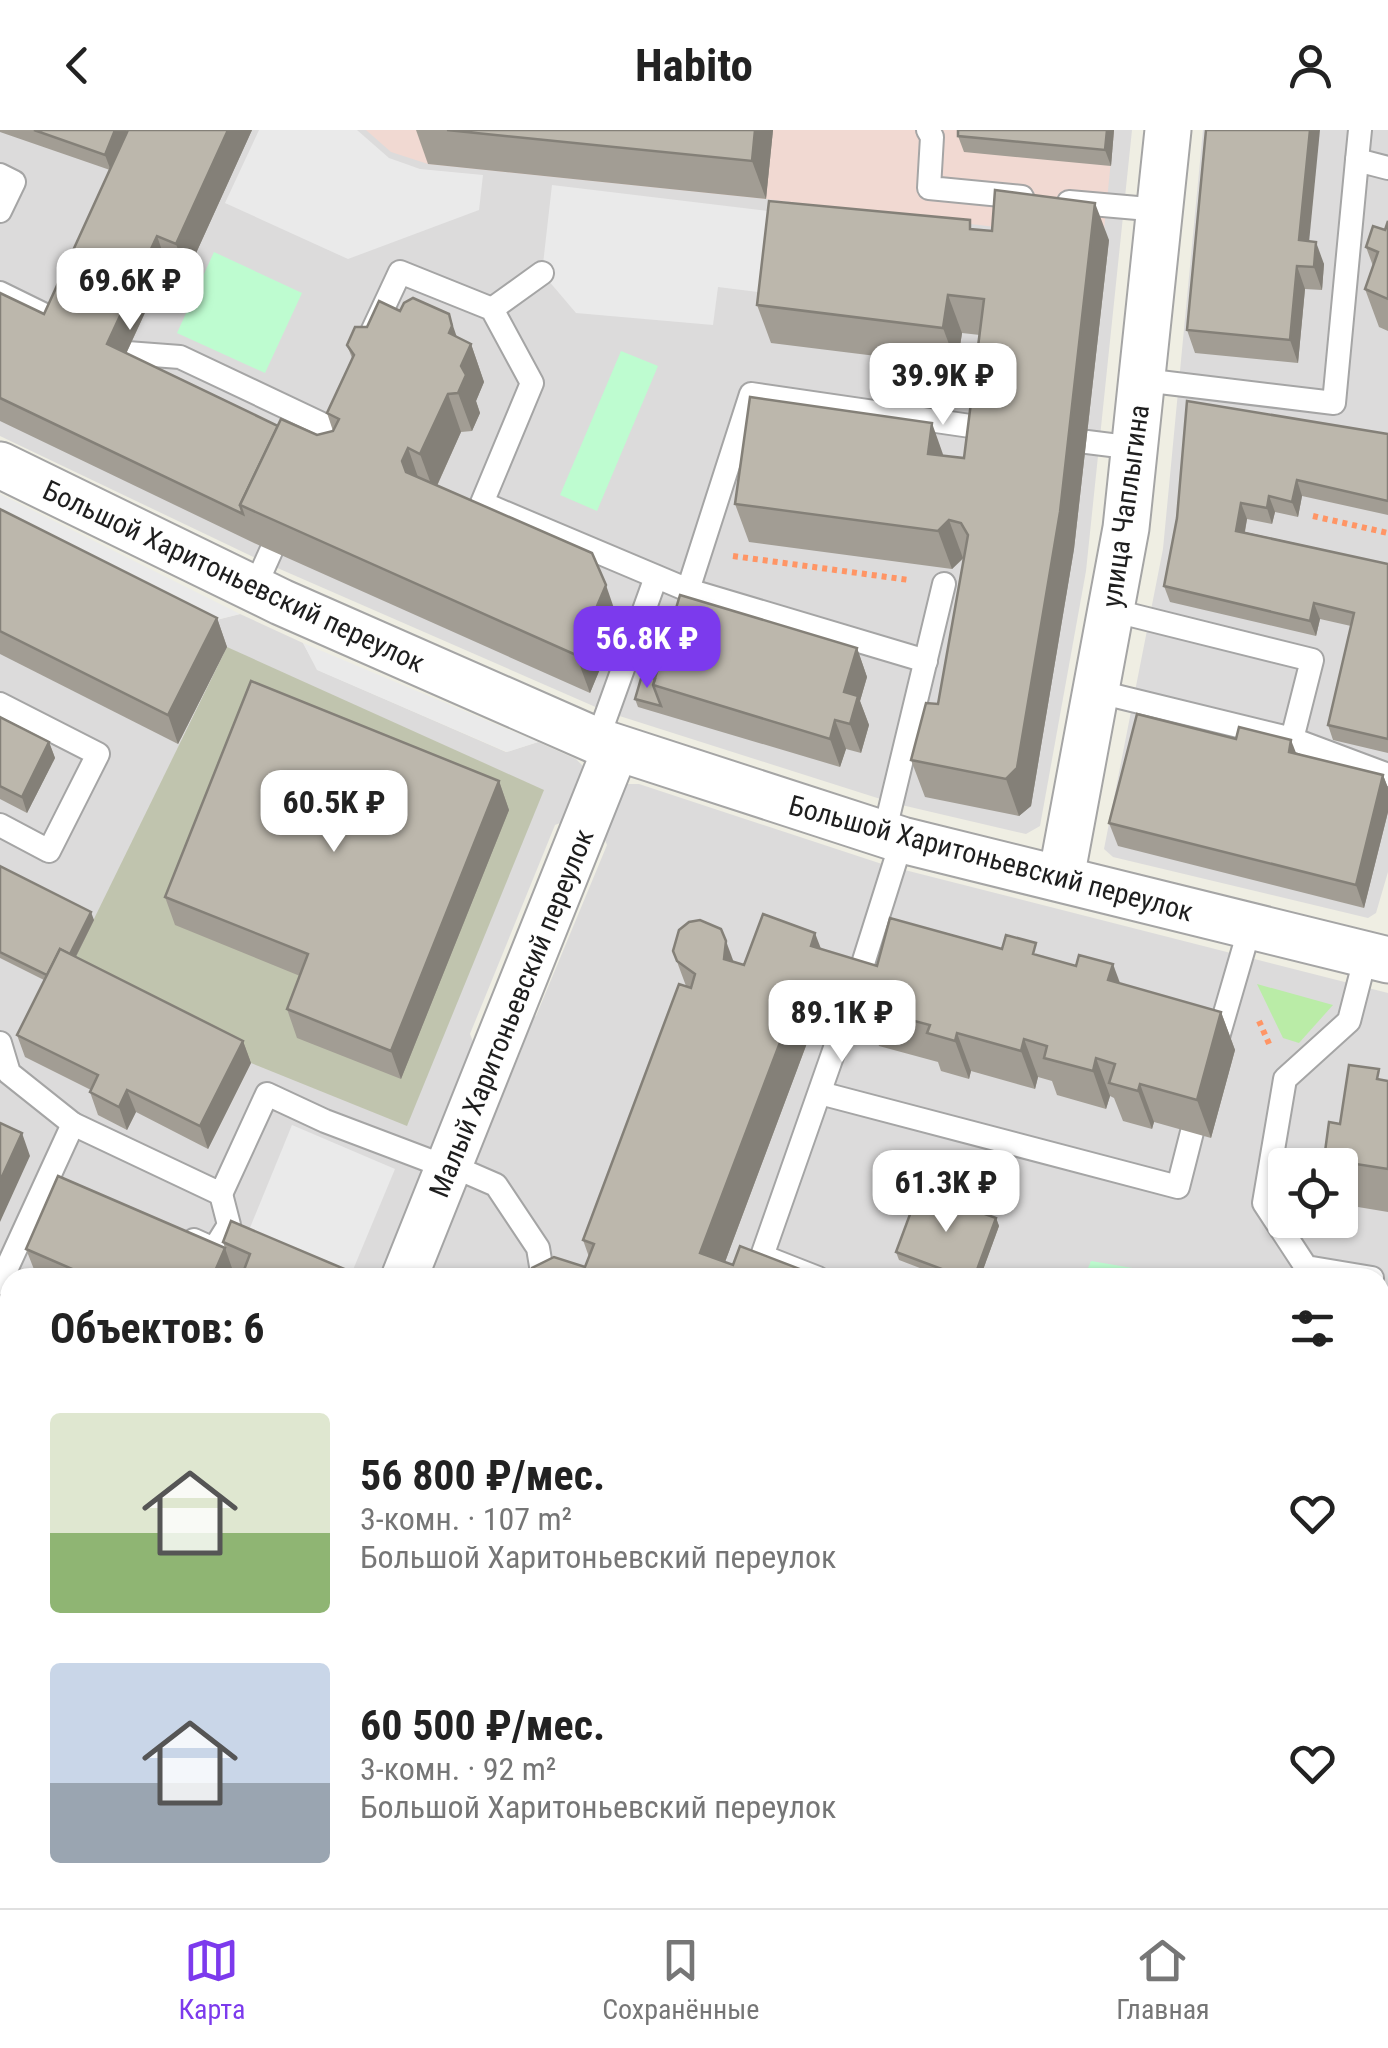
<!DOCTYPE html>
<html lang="ru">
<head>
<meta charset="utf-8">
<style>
	body { margin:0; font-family:"Roboto Condensed",sans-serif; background:#f2f2f2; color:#222; height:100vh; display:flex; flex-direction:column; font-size:38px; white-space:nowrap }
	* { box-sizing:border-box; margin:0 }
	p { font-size:32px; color:#767676 }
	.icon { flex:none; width:55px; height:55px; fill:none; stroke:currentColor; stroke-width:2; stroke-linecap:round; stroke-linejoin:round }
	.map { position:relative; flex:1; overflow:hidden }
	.sheet { position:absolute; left:0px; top:1138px; width:1390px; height:642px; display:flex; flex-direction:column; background:#fff; border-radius:30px 30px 0 0; box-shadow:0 2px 8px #0004 }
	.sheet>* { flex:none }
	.buttons { position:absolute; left:1268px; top:1018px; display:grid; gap:20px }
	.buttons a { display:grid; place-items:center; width:90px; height:90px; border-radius:10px; background:#fff; box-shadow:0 2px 8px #0004; font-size:50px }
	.price { position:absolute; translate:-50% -85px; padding:0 22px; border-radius:20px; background:#fff; color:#222; font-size:32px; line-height:65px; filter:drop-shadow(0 2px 5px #0008) }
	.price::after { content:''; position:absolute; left:50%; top:60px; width:30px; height:22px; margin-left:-15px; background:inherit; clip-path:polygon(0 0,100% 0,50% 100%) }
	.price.on { background:#7c3aed; color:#fff }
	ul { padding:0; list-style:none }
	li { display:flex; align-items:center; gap:30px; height:250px; padding:0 50px }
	li span { display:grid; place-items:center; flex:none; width:280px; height:200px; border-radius:10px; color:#555 }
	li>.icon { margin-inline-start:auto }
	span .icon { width:120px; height:120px; fill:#fffc; stroke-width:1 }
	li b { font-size:42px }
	h2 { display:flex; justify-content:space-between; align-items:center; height:120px; padding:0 50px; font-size:42px }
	header { display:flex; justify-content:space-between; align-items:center; height:130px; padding:0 50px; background:#fff; font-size:45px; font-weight:700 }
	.tabs { display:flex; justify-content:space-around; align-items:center; height:140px; border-top:2px solid #e0e0e0; background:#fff; font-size:28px; color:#767676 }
	.tabs a { display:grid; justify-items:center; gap:5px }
	.tabs .on { color:#7c3aed }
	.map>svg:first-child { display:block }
	.residential { fill:#dcdbdb; fill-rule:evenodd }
	.commercial { fill:#f1d9d2 }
	.military { fill:#f2e3d6 }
	.construction { fill:#c0c4ae }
	.grass { fill:#baeca7 }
	.forest { fill:#9bd096 }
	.park { fill:#befcd0 }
	.parking { fill:#eaeaea }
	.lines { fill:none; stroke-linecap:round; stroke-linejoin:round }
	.service-casing { stroke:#a5a5a5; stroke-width:26 }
	.minor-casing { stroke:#a5a5a5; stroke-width:49 }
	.path { stroke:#ff9565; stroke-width:6; stroke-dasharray:5 5; stroke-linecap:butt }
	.service { stroke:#fff; stroke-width:22 }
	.minor { stroke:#fff; stroke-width:45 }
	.wall { fill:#a29d94 }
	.shaded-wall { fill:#848078 }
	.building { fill:#bcb7ac; stroke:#848078; stroke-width:2.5 }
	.labels { text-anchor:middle; stroke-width:9; stroke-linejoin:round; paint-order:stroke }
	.street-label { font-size:28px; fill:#1e1e1e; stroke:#fff }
</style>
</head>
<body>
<header><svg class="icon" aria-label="back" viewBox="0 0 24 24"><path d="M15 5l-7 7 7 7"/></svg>Habito<svg class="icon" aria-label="person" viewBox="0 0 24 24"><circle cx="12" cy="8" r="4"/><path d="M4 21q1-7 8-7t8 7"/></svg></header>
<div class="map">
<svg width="1388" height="1778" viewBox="0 0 1388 1778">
	<rect width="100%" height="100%" fill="#efeee3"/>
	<g class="residential">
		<polygon points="0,0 1132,0 1086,441 1040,696 1026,704 893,673 607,582 266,433 0,306"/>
		<polygon points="1203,0 1388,0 1388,742 1376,783 1368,788 1113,727 1104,719 1163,419"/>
		<polygon points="0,386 212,491 240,484 303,513 318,540 506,622 538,612 576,629 586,639 572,688 555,695 470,904 478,924 389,1147 10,1148 10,1433 0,1429"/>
		<path d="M627,654H639L885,735L1388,863V1778H183L182,1770H1380V1148H429L422,1132L467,1024L481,1018L522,919L516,905L522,891L536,886L607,715L601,701L620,659ZM1285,1035H1340V1090H1285Z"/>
	</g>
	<polygon class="commercial" points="366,0 1114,0 1103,110 766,69 428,34 391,22"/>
	<polygon class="military" points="0,1429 10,1433 10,1770 125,1770 122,1778 0,1778"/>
	<polygon class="construction" points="227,517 544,660 407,996 251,933 68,842"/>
	<polygon class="grass" points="1257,854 1333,875 1299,913 1283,908"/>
	<polygon class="forest" points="231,1770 316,1770 313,1778 253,1778"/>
	<g class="park">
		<polygon points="214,122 302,163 265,243 177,203"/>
		<polygon points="621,221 658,236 597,381 560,365"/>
		<polygon points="1091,1131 1186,1147 1084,1147"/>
		<polygon points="1380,1179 1388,1180 1388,1540 1380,1538"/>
		<polygon points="1146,1770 1290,1770 1287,1778 1170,1778"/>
	</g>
	<g class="parking">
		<polygon points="259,0 357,0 389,28 420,39 483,45 479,80 348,129 225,73"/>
		<polygon points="552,55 776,82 767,163 718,157 713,195 576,183 542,143"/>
		<polygon points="0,364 240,484 212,491 0,386"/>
		<polygon points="303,513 538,612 507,622 317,540"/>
		<polygon points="292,995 395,1039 350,1147 245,1110"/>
	</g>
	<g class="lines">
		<defs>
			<g id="service">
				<polyline points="928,0 932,7 929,58 1022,67"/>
				<polyline points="1357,30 1360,0"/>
				<polyline points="0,45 14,52 0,81"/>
				<polyline points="1069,72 1160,80"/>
				<polyline points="0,163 55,190"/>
				<polyline points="492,179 542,143"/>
				<polyline points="372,202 400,142 492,179 532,253 482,373 688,460 926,531"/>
				<polyline points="127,223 180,227 328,297"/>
				<polyline points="1143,250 1334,273 1357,30 1388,38"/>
				<polyline points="1087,312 1135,318"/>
				<polyline points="254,459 271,421"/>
				<polyline points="688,460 751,264 984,298"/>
				<polyline points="1095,561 1292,609 1312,530 1111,480"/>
				<polyline points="0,574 98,624 49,721 0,695"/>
				<polyline points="1292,609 1388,645"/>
				<polyline points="597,611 656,447"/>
				<polyline points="884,704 944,454"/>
				<polyline points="1366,825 1349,891 1285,949 1264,1073 1306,1137 1372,1148"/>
				<polyline points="855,859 902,710"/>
				<polyline points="0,913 9,943 73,994"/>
				<polyline points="1216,914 1250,797"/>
				<polyline points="820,963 1178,1057 1192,1002"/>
				<polyline points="450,1035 496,1055 538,1118 543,1148"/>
				<polyline points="194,1110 214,1119 229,1095 221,1064"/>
				<polyline points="818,1148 762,1126 842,898"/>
				<polyline points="0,1153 73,994 221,1064 267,964 325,991 449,1038"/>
				<polyline points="1380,1692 1388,1694"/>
				<polyline points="691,1770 714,1778"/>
				<polyline points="886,1778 888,1770"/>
				<polyline points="1045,1778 1048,1770"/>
				<polyline points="1387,1778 1388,1775"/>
			</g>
			<g id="minor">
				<polyline points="0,335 281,472 597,611 902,710 1388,830"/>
				<polyline points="1061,748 1126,398 1168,0"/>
				<polyline points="404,1148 616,618"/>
				<polyline points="161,1778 163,1770"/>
			</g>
		</defs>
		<use href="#service" class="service-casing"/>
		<use href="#minor" class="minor-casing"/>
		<g class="path">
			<polyline points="1313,386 1388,403"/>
			<polyline points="733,426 909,450"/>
			<polyline points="1259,891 1270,916"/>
			<polyline points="1380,1213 1388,1203"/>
			<polyline points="1380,1244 1388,1256"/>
			<polyline points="1380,1381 1388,1384"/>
			<polyline points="1380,1482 1388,1485"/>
			<polyline points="1258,1770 1264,1778"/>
		</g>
		<use href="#service" class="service"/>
		<use href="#minor" class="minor"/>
	</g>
	<g class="wall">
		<polygon points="0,0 127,0 120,18 128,0 252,0 187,143 167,135 126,224 278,296 317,305 333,301 327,283 352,228 347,215 458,208 471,214 484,252 476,271 480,283 472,301 461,302 437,356 619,493 590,563 254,413 0,291 0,163 44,184 110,40 0,2"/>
		<polygon points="416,0 773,0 766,69 428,34"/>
		<polygon points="958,0 1114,0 1111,36 964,22 958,6"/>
		<polygon points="1388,91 1388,201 1379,197 1365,159 1373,136 1366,117 1385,100"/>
		<polygon points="974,100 1109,110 1074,419 1031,676 1019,686 925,667 911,630 938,574 964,428 952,439 749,412 735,374 944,326 964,328 980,205 962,203 957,236 771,213 757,175"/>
		<polygon points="1309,111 1324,134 1322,160 1305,159 1298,233 1195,223 1187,200"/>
		<polygon points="1388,304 1388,385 1302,366 1298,387 1275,382 1272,394 1247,389 1245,402 1388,434 1388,623 1333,610 1328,595 1351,496 1320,489 1316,506 1170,472 1164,456 1177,388"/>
		<polygon points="0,379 217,488 227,517 178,614 0,524"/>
		<polygon points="857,518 867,547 860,571 869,595 861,623 846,619 840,637 638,577 635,569 655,549"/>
		<polygon points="0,587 49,612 55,628 27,683 0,669"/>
		<polygon points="1296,624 1383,645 1388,658 1388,682 1364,778 1118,716 1109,693"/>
		<polygon points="499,651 509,680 401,949 297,908 287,879 300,846 175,795 165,767"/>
		<polygon points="0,736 94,790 76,827 243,911 251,933 208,1019 136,982 127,1000 98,985 90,962 91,960 25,927 17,905 44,850 0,828"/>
		<polygon points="822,819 877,836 1002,819 1041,826 1120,854 1221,882 1235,920 1211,1008 1154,992 1152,999 1123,991 1114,968 1110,966 1106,979 1057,965 1052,951 1038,947 1035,959 971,941 969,949 941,941 938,932 879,916 876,908 816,889 725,1132 733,1135 585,1137 589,1127 583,1110 686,856 673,821 744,835"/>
		<polygon points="1383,950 1388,951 1388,1082 1340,1074 1340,1035 1326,1035 1324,1029"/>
		<polygon points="996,1088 999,1096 980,1148 946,1148 899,1130 896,1122"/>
		<polygon points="223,1112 349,1141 351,1148 241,1148 242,1145 233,1141 230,1148 48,1148 35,1142 26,1119 225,1118"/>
		<polygon points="0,1289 10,1293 10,1396 0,1392"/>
		<polygon points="1388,1558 1388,1607 1380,1604 1380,1582"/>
		<polygon points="1380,1624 1388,1627 1388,1678 1380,1675"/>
		<polygon points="302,1770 699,1770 703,1778 305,1778"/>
		<polygon points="902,1770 1007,1770 1005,1778 905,1778"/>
	</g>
	<g class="shaded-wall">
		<polygon points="115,0 127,0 111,41 105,25"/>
		<polygon points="228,0 252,0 187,143 176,114"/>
		<polygon points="755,0 773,0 766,69 752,31"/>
		<polygon points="1107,0 1114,0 1111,36 1105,20"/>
		<polygon points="1310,0 1320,0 1307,133 1299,110"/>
		<polygon points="1095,73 1109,110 1074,419 1031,676 1019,686 1006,649"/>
		<polygon points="157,106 167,135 117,243 107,214"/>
		<polygon points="1316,112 1324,134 1322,160 1314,137"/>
		<polygon points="1297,136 1305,159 1298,233 1290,210"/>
		<polygon points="948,165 962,203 957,236 943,198"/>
		<polygon points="449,184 464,228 471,214 484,252 476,271 480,283 472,301 458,263 449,203"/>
		<polygon points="448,264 461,302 434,362 420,324"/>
		<polygon points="932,293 945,330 928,324"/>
		<polygon points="408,318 421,356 415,369 402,331"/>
		<polygon points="1297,350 1302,366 1298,387 1292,372"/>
		<polygon points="1269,366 1275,382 1272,394 1267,378"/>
		<polygon points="1241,373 1247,389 1242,416 1236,401"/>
		<polygon points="949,390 963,428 952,439 938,401"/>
		<polygon points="606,455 619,493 590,563 576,525"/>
		<polygon points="1314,473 1320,489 1316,506 1310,491"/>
		<polygon points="217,488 227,517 178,614 168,585"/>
		<polygon points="857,518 867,547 860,571 869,595 861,623 850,594 844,562"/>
		<polygon points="835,590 846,619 840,637 830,609"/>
		<polygon points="1291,610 1300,633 1289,622"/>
		<polygon points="49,612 55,628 27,683 22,667"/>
		<polygon points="1383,645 1388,658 1388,682 1364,778 1356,755"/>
		<polygon points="499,651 509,680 401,949 391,921"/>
		<polygon points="91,782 94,790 60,858 57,850"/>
		<polygon points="815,803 829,840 811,816"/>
		<polygon points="726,811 740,849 724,829"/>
		<polygon points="1113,834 1127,872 1108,850"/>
		<polygon points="803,852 816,889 719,1148 700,1123"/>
		<polygon points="1221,882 1235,920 1211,1008 1197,970"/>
		<polygon points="957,903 971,941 969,949 955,911"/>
		<polygon points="1024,909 1038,947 1035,959 1021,921"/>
		<polygon points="243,911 251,933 208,1019 200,996"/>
		<polygon points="1096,928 1110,966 1106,979 1093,941"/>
		<polygon points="1140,954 1154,992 1152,999 1138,961"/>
		<polygon points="127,960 136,982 127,1000 119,977"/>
		<polygon points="22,1003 30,1026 0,1092 0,1051"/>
		<polygon points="996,1088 999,1096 980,1148 974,1148"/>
		<polygon points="225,1118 233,1141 230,1148 212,1148"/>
		<polygon points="0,1542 8,1564 0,1586"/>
		<polygon points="1387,1708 1388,1723 1380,1746 1380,1729"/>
		<polygon points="981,1770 1007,1770 1005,1778 978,1778"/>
		<polygon points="1366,1770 1372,1770 1369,1778 1363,1778"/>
	</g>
	<g class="building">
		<polygon points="34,0 115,0 105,25"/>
		<polygon points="128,0 228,0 176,114 157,106 107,214 278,296 240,375 243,384 0,268 0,163 44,184"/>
		<polygon points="447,0 755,0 752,31"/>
		<polygon points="958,0 1107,0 1105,20 958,6"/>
		<polygon points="1206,0 1310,0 1299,110 1316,112 1314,137 1297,136 1290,210 1187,200"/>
		<polygon points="995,60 1095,73 1060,382 1017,638 1006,649 911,630 926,573 938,574 968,405 961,393 949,390 938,401 735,374 750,267 932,293 928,324 964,328 984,169 948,165 943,198 757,175 769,71 970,90 970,99 992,101"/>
		<polygon points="1388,91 1388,169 1365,159 1378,122 1366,117 1373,96 1385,100"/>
		<polygon points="413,168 449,184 452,196 449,203 471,214 461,236 466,245 458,263 448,264 420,324 408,318 402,331 406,342 592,423 606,455 576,525 240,375 281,289 317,305 333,301 339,289 327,283 354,225 347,215 355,197 367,197 379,171 400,181 404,173"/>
		<polygon points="1187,271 1388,304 1388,371 1297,350 1292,372 1269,366 1267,378 1241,373 1236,401 1388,434 1388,609 1328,595 1354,483 1314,473 1310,491 1164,456 1177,388"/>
		<polygon points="0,379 217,488 168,585 0,501"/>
		<polygon points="680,465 857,518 844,562 858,566 850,594 835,590 830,609 653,555"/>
		<polygon points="642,545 655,549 653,555 661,576 635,569"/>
		<polygon points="251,551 499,651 391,921 287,879 308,824 165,767"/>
		<polygon points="1137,584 1236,609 1239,597 1291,610 1289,622 1383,645 1356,755 1109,693"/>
		<polygon points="0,587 49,612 22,667 0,656"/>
		<polygon points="0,736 91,782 70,824 60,819 47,845 0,822"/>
		<polygon points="763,784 815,803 811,816 877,836 890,788 1002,819 1006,805 1036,813 1033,824 1076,836 1079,825 1113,834 1108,850 1221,882 1197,970 1140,954 1138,961 1109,953 1115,934 1096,928 1093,941 1044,928 1047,916 1024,909 1021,921 957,903 955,911 927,903 930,895 865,878 867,872 803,852 700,1123 733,1135 740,1116 823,1148 528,1148 532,1138 554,1127 585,1137 594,1114 583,1110 679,854 691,858 695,844 677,831 673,821 679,800 689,792 700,790 721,799 726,811 724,829 744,835"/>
		<polygon points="60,819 243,911 200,996 127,960 119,977 90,962 98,945 17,905"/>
		<polygon points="1349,935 1379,939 1377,949 1388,951 1388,1039 1324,1029 1329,992 1340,994"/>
		<polygon points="0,993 22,1003 0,1051"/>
		<polygon points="58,1046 225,1118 212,1148 93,1148 26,1119"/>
		<polygon points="919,1060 996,1088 974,1148 966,1148 896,1122"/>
		<polygon points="231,1091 349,1141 346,1148 241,1148 250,1124 223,1112"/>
		<polygon points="0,1289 10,1293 10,1377 0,1373"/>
		<polygon points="1388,1558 1388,1600 1380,1597 1380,1582"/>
		<polygon points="1380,1624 1388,1627 1388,1671 1380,1668"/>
		<polygon points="1380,1706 1387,1708 1380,1729"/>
		<polygon points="322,1770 699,1770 703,1778 345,1778"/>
		<polygon points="921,1770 981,1770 978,1778 944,1778"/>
		<polygon points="1310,1770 1366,1770 1363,1778 1313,1778 1308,1776"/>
	</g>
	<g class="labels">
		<g class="street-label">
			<text transform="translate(1125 376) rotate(-82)" y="10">улица Чаплыгина</text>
			<text transform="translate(234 446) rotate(25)" y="10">Большой Харитоньевский переулок</text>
			<text transform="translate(991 728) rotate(15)" y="10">Большой Харитоньевский переулок</text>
			<text transform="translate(511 883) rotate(-68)" y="10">Малый Харитоньевский переулок</text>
		</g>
	</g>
</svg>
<div class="buttons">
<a><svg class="icon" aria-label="locate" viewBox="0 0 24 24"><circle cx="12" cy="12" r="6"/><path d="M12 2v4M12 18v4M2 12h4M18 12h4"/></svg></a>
</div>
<b class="price" style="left:130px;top:203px">69.6K ₽</b>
<b class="price" style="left:943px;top:298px">39.9K ₽</b>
<b class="price on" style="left:647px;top:561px">56.8K ₽</b>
<b class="price" style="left:334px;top:725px">60.5K ₽</b>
<b class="price" style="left:842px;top:935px">89.1K ₽</b>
<b class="price" style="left:946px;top:1105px">61.3K ₽</b>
<section class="sheet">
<h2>Объектов: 6<svg class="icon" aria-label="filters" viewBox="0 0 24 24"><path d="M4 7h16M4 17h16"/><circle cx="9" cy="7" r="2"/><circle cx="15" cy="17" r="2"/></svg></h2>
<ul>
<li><span style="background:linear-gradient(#dfe7d0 60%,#8fb573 0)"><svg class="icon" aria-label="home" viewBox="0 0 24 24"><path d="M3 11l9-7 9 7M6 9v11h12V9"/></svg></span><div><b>56 800 ₽/мес.</b><p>3-комн. · 107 m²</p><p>Большой Харитоньевский переулок</p></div><svg class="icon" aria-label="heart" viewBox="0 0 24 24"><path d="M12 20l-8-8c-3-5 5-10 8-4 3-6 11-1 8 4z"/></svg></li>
<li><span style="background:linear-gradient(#c9d6e8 60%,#9aa5b1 0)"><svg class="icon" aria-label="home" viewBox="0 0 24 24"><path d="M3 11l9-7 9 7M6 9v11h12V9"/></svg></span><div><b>60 500 ₽/мес.</b><p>3-комн. · 92 m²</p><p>Большой Харитоньевский переулок</p></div><svg class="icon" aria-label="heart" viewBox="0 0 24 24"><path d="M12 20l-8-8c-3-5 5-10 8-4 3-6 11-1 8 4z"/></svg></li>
</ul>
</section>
</div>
<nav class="tabs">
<a class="on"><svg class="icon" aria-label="map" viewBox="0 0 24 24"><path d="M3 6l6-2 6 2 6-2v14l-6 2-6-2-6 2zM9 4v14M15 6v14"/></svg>Карта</a>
<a><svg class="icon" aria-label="saved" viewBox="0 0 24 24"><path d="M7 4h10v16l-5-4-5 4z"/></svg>Сохранённые</a>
<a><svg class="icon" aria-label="home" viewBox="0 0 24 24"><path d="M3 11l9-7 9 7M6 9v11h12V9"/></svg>Главная</a>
</nav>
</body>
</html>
